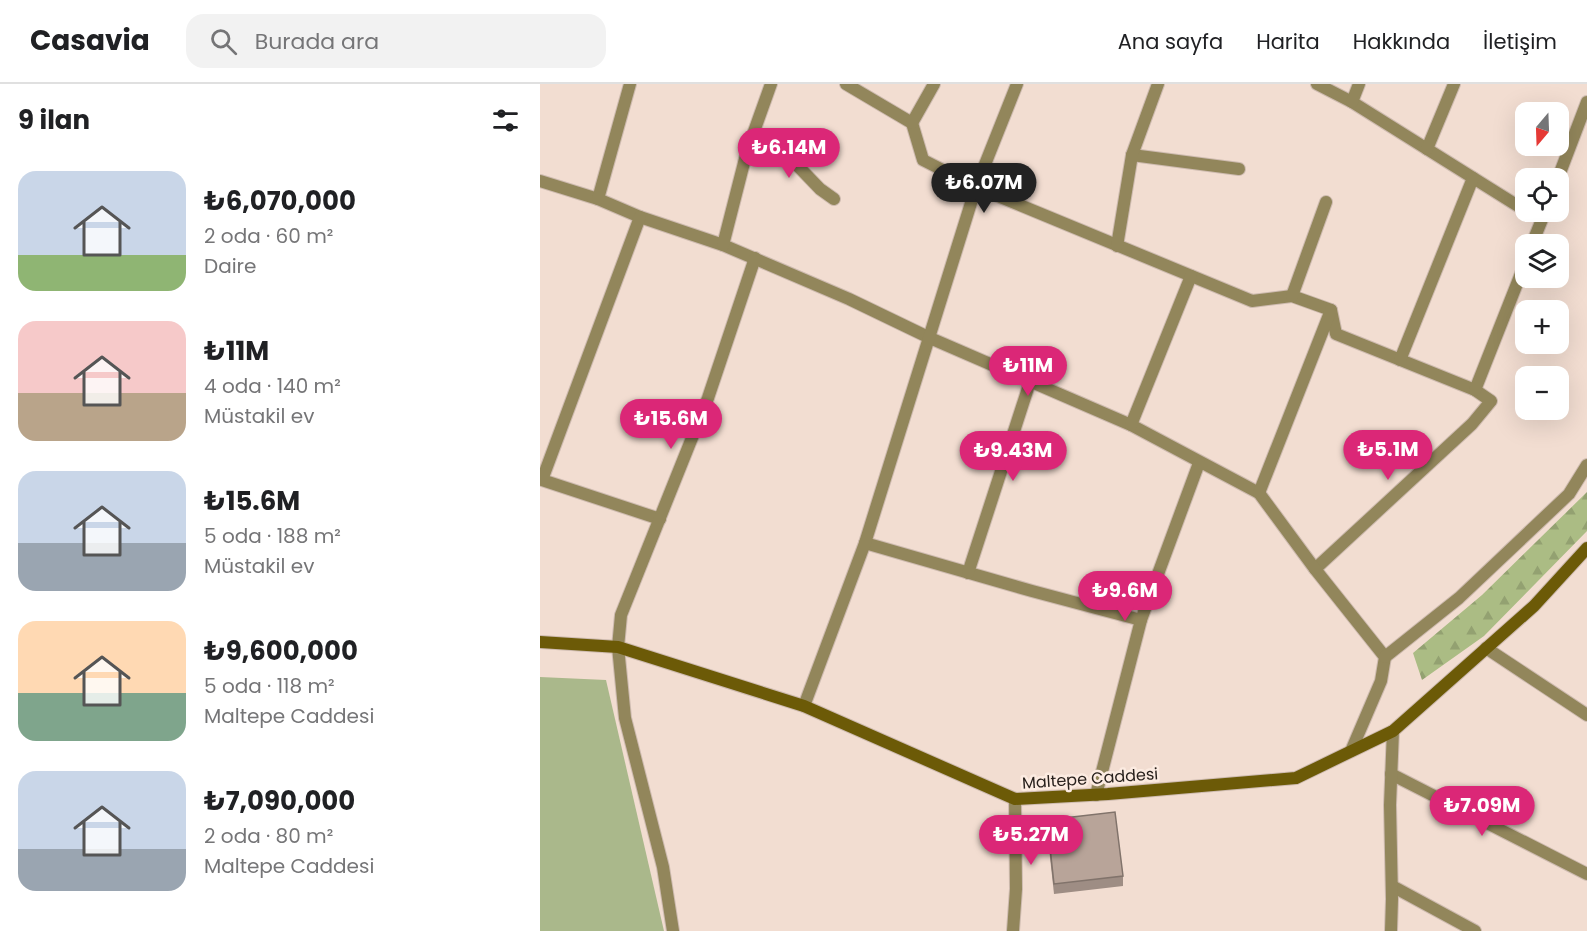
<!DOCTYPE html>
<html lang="tr">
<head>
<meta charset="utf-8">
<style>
	body { margin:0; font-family:Poppins,sans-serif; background:#f2f2f2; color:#202124; height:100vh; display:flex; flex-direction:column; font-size:22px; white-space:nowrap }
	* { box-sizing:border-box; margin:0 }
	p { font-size:20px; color:#757577 }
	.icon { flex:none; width:33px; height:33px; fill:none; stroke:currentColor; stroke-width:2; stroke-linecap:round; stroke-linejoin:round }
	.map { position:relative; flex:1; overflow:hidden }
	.drawer { display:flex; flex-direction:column; background:#fff; width:540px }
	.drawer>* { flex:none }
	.needle { width:39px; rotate:199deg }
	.buttons { position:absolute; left:975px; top:18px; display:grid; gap:12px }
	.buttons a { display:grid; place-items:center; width:54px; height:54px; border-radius:12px; background:#fff; box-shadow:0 6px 24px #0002; font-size:30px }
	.price { position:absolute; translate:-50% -51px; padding:0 14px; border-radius:21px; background:#db2777; color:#fff; font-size:20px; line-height:39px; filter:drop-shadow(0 2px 3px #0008) }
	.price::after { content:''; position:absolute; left:50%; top:36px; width:18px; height:14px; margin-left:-9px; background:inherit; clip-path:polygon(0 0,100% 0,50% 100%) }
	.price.selected { background:#222; color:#fff }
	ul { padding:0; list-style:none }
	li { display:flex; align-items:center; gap:18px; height:150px; padding:0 18px }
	li span { display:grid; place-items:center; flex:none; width:168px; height:120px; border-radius:18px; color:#555 }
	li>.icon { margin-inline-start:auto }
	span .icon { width:72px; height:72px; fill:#fffc; stroke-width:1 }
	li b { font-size:26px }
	h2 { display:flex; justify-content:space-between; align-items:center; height:72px; padding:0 18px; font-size:26px }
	header { display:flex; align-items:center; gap:36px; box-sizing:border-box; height:84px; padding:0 30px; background:#fff; border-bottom:2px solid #e0e0e0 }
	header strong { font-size:28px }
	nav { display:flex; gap:33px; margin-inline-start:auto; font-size:21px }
	.search { width:420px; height:54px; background:#f2f2f2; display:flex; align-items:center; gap:15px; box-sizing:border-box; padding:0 21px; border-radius:18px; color:#757577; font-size:22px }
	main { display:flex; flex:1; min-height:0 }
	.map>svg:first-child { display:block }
	.green { fill:#aab88b }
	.forest { fill:url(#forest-firs) }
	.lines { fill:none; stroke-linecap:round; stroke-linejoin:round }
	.street-casing { stroke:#cebbb0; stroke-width:14 }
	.secondary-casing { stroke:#cebbb0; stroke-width:14 }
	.street { stroke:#92865b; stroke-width:12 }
	.secondary { stroke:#6c5a07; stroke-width:12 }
	.wall { fill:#9e8d84 }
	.building { fill:#b8a499; stroke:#81736b; stroke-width:1.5 }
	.labels { text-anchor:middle; stroke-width:5; stroke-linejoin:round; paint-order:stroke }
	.street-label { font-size:16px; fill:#28201c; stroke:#fcebe1 }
</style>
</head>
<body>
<header>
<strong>Casavia</strong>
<div class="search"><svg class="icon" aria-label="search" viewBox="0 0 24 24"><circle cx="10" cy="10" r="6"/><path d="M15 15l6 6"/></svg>Burada ara</div>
<nav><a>Ana sayfa</a><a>Harita</a><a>Hakkında</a><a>İletişim</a></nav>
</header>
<main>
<section class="drawer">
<h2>9 ilan<svg class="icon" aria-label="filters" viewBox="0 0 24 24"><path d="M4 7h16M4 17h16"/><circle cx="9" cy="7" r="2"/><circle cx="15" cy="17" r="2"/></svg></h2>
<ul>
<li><span style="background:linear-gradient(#c9d6e8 70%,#8fb573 0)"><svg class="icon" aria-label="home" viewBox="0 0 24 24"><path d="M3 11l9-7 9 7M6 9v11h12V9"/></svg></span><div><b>₺6,070,000</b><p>2 oda · 60 m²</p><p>Daire</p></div></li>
<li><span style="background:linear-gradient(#f6c9c9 60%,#b9a48a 0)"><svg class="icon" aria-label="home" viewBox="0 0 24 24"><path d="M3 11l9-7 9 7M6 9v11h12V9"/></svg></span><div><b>₺11M</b><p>4 oda · 140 m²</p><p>Müstakil ev</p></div></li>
<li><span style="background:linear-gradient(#c9d6e8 60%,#9aa5b1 0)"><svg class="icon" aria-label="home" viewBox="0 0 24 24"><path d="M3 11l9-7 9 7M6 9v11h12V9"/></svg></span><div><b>₺15.6M</b><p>5 oda · 188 m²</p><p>Müstakil ev</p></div></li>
<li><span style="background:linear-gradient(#ffd9b3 60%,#7fa58c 0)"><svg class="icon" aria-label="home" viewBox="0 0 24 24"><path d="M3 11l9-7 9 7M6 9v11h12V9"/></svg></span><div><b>₺9,600,000</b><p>5 oda · 118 m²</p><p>Maltepe Caddesi</p></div></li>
<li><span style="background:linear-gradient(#c9d6e8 65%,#9aa5b1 0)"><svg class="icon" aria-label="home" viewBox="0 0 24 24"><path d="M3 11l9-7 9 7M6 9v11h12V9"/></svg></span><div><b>₺7,090,000</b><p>2 oda · 80 m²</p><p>Maltepe Caddesi</p></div></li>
</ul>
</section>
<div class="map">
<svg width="1047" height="847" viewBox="0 0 1047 847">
	<defs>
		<pattern id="forest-firs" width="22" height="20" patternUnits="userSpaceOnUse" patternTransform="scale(1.5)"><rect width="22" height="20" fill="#abbc84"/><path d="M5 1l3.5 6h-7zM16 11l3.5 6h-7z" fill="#93a171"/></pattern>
	</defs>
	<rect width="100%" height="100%" fill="#f2ddd1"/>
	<polygon class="green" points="0,593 66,596 124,847 0,847"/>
	<polygon class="forest" points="1047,408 1047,447 944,552 882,596 873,569 942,511"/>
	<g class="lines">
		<defs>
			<g id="street">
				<polyline points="306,0 372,39 383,76 436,103 712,217 752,212 791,226 796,250 935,306 951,317 932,340 775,485"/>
				<polyline points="777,0 812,18 986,127"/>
				<polyline points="812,18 819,0"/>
				<polyline points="372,39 394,0"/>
				<polyline points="209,63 255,79 280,105 294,115"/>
				<polyline points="887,65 914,0"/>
				<polyline points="592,71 699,85"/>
				<polyline points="1018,94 1047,18"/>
				<polyline points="0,97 58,115 100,133 183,161 309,215 390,254 591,341 719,409 775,485 845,573 841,597 811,667"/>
				<polyline points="58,115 90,0"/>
				<polyline points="100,133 2,396 120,435"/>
				<polyline points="992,160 1005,128"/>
				<polyline points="183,161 207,67 231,0"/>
				<polyline points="577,162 592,71 618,0"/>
				<polyline points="752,212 786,118"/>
				<polyline points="860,276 933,94"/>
				<polyline points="935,306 986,177"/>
				<polyline points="591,341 651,192"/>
				<polyline points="719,409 791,226"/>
				<polyline points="325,459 492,507 601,536"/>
				<polyline points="428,489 490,298"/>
				<polyline points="946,564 1047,631"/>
				<polyline points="845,573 919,514 1029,410 1047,381"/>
				<polyline points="264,622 325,459 436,103 477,0"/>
				<polyline points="851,690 1047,790"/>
				<polyline points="556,711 601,536 659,379"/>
				<polyline points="852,802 935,847"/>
				<polyline points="133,847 123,783 85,634 78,563 81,531 168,314 215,174"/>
				<polyline points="473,847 476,805 475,715"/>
				<polyline points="851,847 852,815 850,721 853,647"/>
			</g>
			<polyline id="secondary" points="0,558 78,563 264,622 475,715 568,710 756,694 853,647 994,522 1047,464"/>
		</defs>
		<use href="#street" class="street-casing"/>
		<use href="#secondary" class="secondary-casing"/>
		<use href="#street" class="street"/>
		<use href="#secondary" class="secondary"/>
	</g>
	<polygon class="wall" points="507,736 583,792 583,802 514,810 507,746"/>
	<polygon class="building" points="575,728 583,792 514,800 507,736"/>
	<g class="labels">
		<g class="street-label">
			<text transform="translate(550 694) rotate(-4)" y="6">Maltepe Caddesi</text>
		</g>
	</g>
</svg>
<div class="buttons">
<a><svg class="needle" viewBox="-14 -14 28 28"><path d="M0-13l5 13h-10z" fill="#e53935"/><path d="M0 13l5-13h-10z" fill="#757577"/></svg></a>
<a><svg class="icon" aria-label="locate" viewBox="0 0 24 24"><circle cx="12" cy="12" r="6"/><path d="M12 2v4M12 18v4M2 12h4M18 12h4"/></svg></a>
<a><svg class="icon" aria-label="layers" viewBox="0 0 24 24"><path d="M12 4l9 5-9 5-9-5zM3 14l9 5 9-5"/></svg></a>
<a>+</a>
<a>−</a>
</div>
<b class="price" style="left:249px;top:95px">₺6.14M</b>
<b class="price selected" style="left:444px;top:130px">₺6.07M</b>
<b class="price" style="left:488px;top:313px">₺11M</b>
<b class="price" style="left:131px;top:366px">₺15.6M</b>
<b class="price" style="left:848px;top:397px">₺5.1M</b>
<b class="price" style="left:473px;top:398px">₺9.43M</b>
<b class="price" style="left:585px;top:538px">₺9.6M</b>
<b class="price" style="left:942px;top:753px">₺7.09M</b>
<b class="price" style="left:491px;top:782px">₺5.27M</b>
</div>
</main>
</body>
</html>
